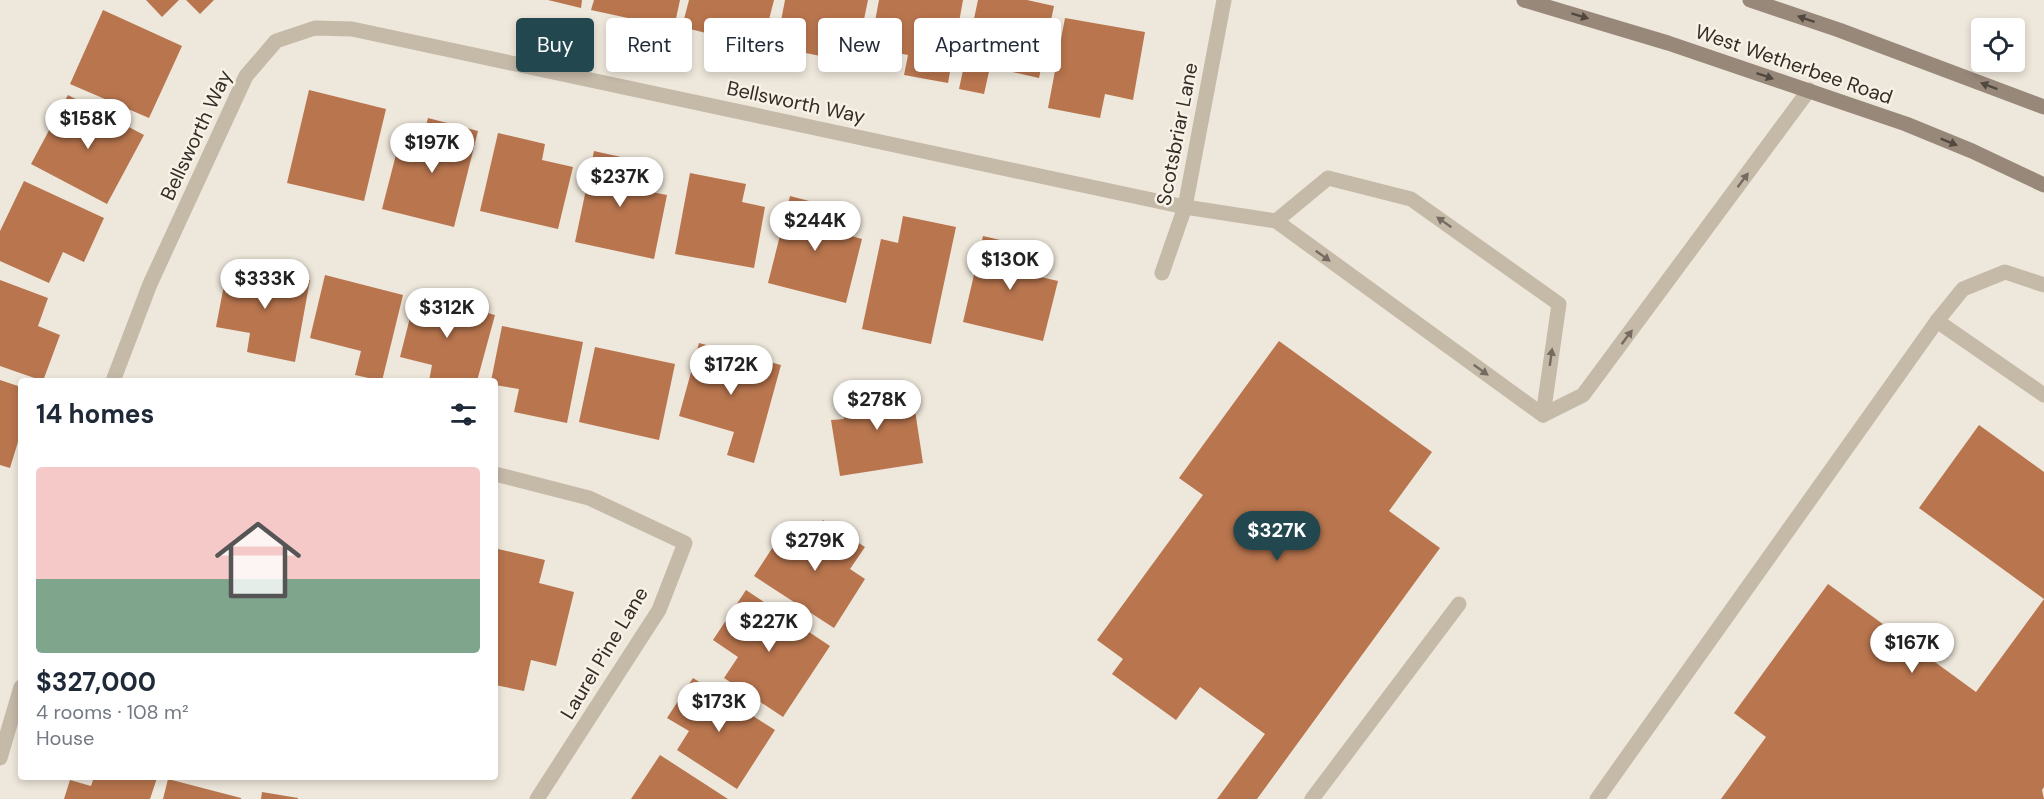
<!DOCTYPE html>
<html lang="en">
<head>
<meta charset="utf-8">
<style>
	body { margin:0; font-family:"DM Sans",sans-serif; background:#f6f6f7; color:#1f2937; height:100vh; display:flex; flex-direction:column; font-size:22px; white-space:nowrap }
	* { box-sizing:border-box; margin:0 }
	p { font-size:20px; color:#747a83 }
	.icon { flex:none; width:33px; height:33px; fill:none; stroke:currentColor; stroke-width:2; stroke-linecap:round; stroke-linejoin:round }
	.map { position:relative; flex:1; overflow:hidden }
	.panel { position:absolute; left:18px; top:378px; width:480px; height:402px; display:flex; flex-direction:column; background:#fff; border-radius:6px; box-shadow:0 3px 9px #0003 }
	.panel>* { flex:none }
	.top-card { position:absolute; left:516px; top:18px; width:570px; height:54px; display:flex; gap:12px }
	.tools { position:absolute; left:1971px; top:18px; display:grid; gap:12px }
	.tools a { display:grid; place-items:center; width:54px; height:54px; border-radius:6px; background:#fff; box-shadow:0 3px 9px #0003; font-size:30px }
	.price { position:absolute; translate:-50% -51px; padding:0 14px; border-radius:21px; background:#fff; color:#222; font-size:20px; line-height:39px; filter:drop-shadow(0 2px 3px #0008) }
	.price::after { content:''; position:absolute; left:50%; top:36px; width:18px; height:14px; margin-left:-9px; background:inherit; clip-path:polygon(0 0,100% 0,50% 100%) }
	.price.current { background:#22474f; color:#fff }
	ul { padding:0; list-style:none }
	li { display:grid; align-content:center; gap:12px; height:318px; padding:0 18px }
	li+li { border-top:2px solid #e0e1e3 }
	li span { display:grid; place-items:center; height:186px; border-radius:6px; color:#555 }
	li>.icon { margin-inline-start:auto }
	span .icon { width:108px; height:108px; fill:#fffc; stroke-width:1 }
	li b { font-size:26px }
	h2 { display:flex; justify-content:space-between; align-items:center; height:72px; padding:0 18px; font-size:26px }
	.chip { padding:0 21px; border-radius:6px; background:#fff; box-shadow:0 3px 9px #0003; font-size:21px; line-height:54px }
	.chip.current { background:#22474f; color:#fff }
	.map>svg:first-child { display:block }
	.building { fill:#b8754e }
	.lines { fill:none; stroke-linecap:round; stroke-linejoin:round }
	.lane { stroke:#c5b9a8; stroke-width:15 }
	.street { stroke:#c5b9a8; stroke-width:15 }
	.secondary { stroke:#98887a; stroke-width:15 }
	.oneway { fill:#514840 }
	.oneway2 { fill:#756b61 }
	.labels { text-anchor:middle; stroke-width:5; stroke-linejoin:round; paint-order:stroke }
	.street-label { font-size:20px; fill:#332c27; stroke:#f7f1e6 }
</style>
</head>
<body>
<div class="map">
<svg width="2044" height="799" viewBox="0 0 2044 799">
	<rect width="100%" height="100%" fill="#eee7db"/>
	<g class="building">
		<polygon points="146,0 179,0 162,17"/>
		<polygon points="186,0 214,0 200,14"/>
		<polygon points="548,0 582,0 581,8"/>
		<polygon points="594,0 680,0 674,28 591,10"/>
		<polygon points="689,0 774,0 762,47 682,27"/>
		<polygon points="785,0 868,0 855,63 776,47"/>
		<polygon points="879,0 963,0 948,83 904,75 908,55 870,48"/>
		<polygon points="978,0 1027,0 1054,6 1039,78 990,67 984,94 959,89"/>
		<polygon points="103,10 182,46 149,118 70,84"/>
		<polygon points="1065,18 1145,32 1133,100 1105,94 1100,118 1048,108"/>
		<polygon points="309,90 386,109 364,201 287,183"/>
		<polygon points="68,95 144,135 107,204 31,164"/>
		<polygon points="428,118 478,131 454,227 382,209 400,139 421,145"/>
		<polygon points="498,133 545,144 542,160 573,167 558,229 480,211"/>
		<polygon points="594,151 648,163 642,190 667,195 654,259 575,242"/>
		<polygon points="690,173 746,184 742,202 765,207 754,268 675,254"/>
		<polygon points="24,181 104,218 84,262 63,252 49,283 0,261 0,231"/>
		<polygon points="790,196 840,209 834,231 862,239 846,303 768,283"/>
		<polygon points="903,216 956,227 931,344 862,329 881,239 898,243"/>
		<polygon points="983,236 1038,249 1032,275 1058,281 1043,341 963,322"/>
		<polygon points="228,264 310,280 295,362 247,352 250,333 216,327"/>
		<polygon points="325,275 403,295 382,381 355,375 361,351 310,338"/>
		<polygon points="0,280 48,298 38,326 60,335 43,381 0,366"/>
		<polygon points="416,294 495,315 477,381 429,381 432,365 400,357"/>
		<polygon points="502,326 583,342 567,423 514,412 519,389 495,385 495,381 491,381"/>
		<polygon points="1279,341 1432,452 1389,511 1440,548 1257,799 1217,799 1265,734 1200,687 1176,720 1112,674 1123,659 1097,640 1203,495 1179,478"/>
		<polygon points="699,343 781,365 754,463 727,455 734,432 679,416"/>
		<polygon points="595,347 675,364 659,440 579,422"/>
		<polygon points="0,380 21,387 21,432 10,468 0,465"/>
		<polygon points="911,384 923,463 840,476 831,420 844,419 841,394"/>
		<polygon points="1979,425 2044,472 2044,787 2042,790 2044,799 1721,799 1766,737 1734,713 1828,584 1976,692 2044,599 1919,508"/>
		<polygon points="823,520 865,547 850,569 865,579 834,628 754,576 784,530 807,545"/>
		<polygon points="498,549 545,560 539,583 574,592 556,666 531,660 524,691 495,685 495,560"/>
		<polygon points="746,590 830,646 783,717 724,678 738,657 713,640"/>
		<polygon points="693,678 775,730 737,789 677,750 689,731 667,718"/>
		<polygon points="660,755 728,799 631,799"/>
		<polygon points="94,777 154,777 157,778 150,799 64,799 70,780 91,786"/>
		<polygon points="168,779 241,798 241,799 163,799"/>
		<polygon points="262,792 298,798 298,799 261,799"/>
	</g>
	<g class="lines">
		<g class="lane">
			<polyline points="1185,207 1276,221 1543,415 1583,395 1809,90"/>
			<polyline points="1276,221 1328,178 1411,199 1559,304 1543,415"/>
			<polyline points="1937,321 1963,289 2005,272 2044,285"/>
			<polyline points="1312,799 1459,604"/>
			<polyline points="1597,799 1937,321 2044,395"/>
		</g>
		<g class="street">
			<polyline points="1162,273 1185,207 1224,0"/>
			<polyline points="113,381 150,284 246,76 276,41 315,28 352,29 1185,207"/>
			<polyline points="495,474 589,498 685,543 659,610 537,799"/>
			<polyline points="0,758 21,687"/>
		</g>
		<g class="secondary">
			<polyline points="1524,0 1668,43 1906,124 1972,151 2044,185"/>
			<polyline points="1750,0 1839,30 2044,107"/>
		</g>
	</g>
	<defs><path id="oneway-solid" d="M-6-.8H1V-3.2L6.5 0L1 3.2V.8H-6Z" transform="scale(1.5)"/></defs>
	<g class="oneway">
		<use href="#oneway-solid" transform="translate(1580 16) rotate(17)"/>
		<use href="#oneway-solid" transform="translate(1806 19) rotate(-161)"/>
		<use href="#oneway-solid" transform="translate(1765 76) rotate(19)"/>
		<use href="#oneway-solid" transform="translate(1989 86) rotate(-159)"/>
		<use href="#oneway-solid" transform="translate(1949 142) rotate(22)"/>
	</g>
	<g class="oneway2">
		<use href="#oneway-solid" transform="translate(1743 180) rotate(-53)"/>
		<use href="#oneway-solid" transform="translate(1444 222) rotate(-145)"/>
		<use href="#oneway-solid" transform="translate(1323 256) rotate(36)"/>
		<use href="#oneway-solid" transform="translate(1627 337) rotate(-53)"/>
		<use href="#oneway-solid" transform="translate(1551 357) rotate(-82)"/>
		<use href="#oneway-solid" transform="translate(1481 370) rotate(36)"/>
	</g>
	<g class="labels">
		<g class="street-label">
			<text transform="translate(1794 64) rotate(19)" y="7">West Wetherbee Road</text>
			<text transform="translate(796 102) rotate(12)" y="7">Bellsworth Way</text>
			<text transform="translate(1177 134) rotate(-79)" y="7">Scotsbriar Lane</text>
			<text transform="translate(196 135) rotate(-65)" y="7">Bellsworth Way</text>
			<text transform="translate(604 653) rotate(-59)" y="7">Laurel Pine Lane</text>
		</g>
	</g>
</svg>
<div class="tools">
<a><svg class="icon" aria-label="locate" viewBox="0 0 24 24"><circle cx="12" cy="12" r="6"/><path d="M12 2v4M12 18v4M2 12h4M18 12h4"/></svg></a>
</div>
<b class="price" style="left:88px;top:150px">$158K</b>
<b class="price" style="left:432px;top:174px">$197K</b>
<b class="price" style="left:620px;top:208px">$237K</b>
<b class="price" style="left:815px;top:252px">$244K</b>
<b class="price" style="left:1010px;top:291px">$130K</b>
<b class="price" style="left:265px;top:310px">$333K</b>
<b class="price" style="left:447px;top:339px">$312K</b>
<b class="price" style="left:731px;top:396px">$172K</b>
<b class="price" style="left:877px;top:431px">$278K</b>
<b class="price current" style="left:1277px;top:562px">$327K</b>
<b class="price" style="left:815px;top:572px">$279K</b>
<b class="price" style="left:769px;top:653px">$227K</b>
<b class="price" style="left:1912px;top:674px">$167K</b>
<b class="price" style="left:719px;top:733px">$173K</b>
<div class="top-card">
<a class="chip current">Buy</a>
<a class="chip">Rent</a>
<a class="chip">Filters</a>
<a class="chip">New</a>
<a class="chip">Apartment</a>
</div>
<section class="panel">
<h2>14 homes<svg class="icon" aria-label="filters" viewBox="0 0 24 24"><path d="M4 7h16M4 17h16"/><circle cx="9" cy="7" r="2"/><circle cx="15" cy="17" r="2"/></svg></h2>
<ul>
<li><span style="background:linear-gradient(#f6c9c9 60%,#7fa58c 0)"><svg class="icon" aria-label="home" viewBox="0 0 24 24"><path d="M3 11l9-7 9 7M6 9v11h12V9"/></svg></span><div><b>$327,000</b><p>4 rooms · 108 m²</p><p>House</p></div></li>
</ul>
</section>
</div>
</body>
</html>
